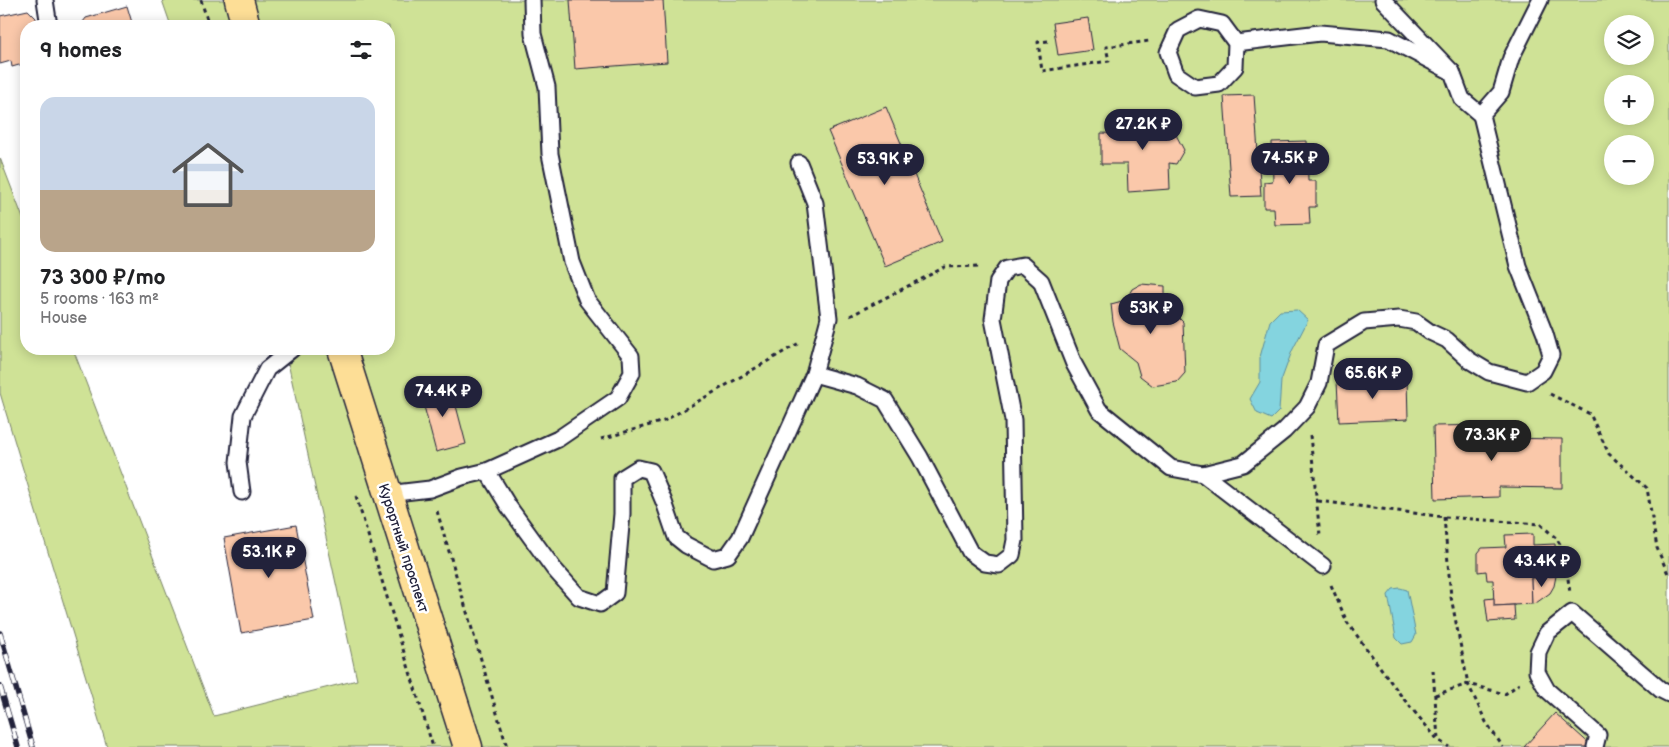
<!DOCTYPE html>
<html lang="en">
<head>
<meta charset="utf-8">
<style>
	body { margin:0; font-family:"Balsamiq Sans",sans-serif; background:#f2f2f2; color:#202124; height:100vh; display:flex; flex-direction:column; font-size:19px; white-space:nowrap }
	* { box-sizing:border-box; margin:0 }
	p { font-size:16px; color:#757577 }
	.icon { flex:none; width:28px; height:28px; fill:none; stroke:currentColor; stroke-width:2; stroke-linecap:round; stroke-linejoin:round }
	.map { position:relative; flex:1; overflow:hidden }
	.drawer { position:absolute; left:20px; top:20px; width:375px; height:335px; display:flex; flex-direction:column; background:#fff; border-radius:20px; box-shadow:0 2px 12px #0003 }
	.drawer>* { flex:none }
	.buttons { position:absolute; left:1604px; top:15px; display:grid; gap:10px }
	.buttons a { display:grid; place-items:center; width:50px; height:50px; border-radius:50%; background:#fff; box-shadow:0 2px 12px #0003; font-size:25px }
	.price { position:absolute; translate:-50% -42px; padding:0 11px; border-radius:18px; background:#22223b; color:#fff; font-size:16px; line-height:32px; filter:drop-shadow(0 1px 2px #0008) }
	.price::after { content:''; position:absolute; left:50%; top:30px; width:15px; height:11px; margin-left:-8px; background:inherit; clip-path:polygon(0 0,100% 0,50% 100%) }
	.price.on { background:#222; color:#fff }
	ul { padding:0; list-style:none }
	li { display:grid; align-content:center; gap:10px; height:265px; padding:0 20px }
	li+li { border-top:1px solid #e0e0e0 }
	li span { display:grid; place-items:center; height:155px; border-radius:15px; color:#555 }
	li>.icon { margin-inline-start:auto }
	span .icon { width:90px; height:90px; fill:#fffc; stroke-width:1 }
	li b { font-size:21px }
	h2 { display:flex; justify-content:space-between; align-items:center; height:60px; padding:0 20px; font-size:21px }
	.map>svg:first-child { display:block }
	.green { fill:#cfe296; stroke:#788268; fill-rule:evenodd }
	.water { fill:#84d4df; stroke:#5d8d9d }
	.building { fill:#fac8aa; stroke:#22223b }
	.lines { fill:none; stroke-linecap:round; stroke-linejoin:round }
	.service-casing { stroke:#22223b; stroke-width:19 }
	.primary-casing { stroke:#22223b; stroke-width:31 }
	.path { stroke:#22223b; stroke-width:3; stroke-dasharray:4 4; stroke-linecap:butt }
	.service { stroke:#fff; stroke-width:15 }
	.primary { stroke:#fdde96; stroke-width:28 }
	.rail-casing { stroke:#22223b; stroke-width:5.5 }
	.rail { stroke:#fff; stroke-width:4; stroke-dasharray:11; stroke-linecap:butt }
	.labels { text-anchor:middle; stroke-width:5; stroke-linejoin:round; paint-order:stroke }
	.street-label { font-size:14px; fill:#22223b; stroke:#fff }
</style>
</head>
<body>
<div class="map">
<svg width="1669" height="747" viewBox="0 0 1669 747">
	<rect width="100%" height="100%" fill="#fff"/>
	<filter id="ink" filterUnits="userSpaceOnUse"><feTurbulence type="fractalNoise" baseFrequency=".02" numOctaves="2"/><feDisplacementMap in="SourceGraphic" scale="10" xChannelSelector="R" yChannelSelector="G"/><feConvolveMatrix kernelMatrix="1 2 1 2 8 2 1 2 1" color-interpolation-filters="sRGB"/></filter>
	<g filter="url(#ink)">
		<path class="green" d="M162,0H1669V747H107L0,393V158L26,226V349H73L214,716L357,680L285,349H389V26H171ZM1612,24H1645V56H1612ZM1612,84H1645V116H1612ZM1612,144H1645V176H1612Z"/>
		<g class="water">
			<polygon points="1297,310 1308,320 1292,351 1281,381 1279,411 1271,419 1257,413 1250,399 1260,382 1260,357 1270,321 1280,311"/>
			<polygon points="1400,588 1407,590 1416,635 1412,642 1402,644 1396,638 1388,595 1393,589"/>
		</g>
		<g class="building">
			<polygon points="570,0 663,0 667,62 575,69"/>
			<polygon points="127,6 133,26 80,26 86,18"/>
			<polygon points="28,10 36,18 38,26 26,26 26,63 12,67 11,61 0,64 0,16"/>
			<polygon points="1088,18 1093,50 1058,55 1053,23"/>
			<polygon points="1254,95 1261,196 1231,197 1224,96"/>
			<polygon points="886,107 942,242 885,266 828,131"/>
			<polygon points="1165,111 1167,133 1175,133 1184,150 1176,164 1169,163 1170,189 1128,192 1127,164 1101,164 1101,133 1124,134 1123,113"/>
			<polygon points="1307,141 1308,181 1316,181 1316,207 1309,207 1310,224 1275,225 1274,208 1264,208 1264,182 1273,181 1272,142"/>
			<polygon points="1141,284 1165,286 1165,304 1183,322 1185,373 1177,382 1153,386 1140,376 1136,362 1120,349 1113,322 1111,304 1126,300 1132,289"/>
			<polygon points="1407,379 1408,419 1339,422 1337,381"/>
			<polygon points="450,383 466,444 436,452 420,391"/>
			<polygon points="1497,425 1498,438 1562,439 1562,488 1499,487 1499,497 1435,499 1433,426"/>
			<polygon points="296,525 314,620 241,633 224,538"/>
			<polygon points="1533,534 1533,545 1555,544 1556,576 1531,578 1532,604 1494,606 1493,580 1487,580 1486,571 1478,572 1478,553 1482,548 1506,547 1505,535"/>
			<polygon points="1556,576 1554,586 1550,593 1536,603 1532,604 1531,578"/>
			<polygon points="1494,598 1494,606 1514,605 1515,620 1488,622 1485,599"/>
			<polygon points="1555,713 1593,747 1524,747"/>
		</g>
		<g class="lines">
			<defs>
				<g id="service">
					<polyline points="45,0 49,26"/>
					<polyline points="1383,0 1452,72 1462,99 1481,115"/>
					<polygon points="1199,19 1222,24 1236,43 1235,67 1219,84 1195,87 1176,74 1168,52 1178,30"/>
					<polyline points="1236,43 1320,33 1389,39 1452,72"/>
					<polyline points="799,163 815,203 829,318 814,374"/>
					<polyline points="487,471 509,507 554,569 579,597 600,604 615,593 622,514 622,478 638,468 651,471 664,502 676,537 686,545 713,559 728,555 740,538 814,374 857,386 885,400 920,457 970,552 985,563 999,565 1012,555 1015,540 1013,420 993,319 998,281 1007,268 1023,265 1041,281 1074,364 1099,410 1171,468 1203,474 1243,464 1284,431 1307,407 1319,383 1326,345 1364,322 1399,319 1416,322 1430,332 1447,340 1469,360 1489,372 1527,382 1543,371 1551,355 1545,334 1518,266 1481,115 1501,92 1511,58 1540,0"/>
					<polyline points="1203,474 1323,566"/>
					<polyline points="242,492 238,462 243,416 267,369 292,349"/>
					<polyline points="387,494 430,489 462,477 487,471 558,439 618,398 632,373 631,356 587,300 572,262 550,154 547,87 533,34 532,0"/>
					<polyline points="1595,747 1598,735 1547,690 1537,672 1538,652 1547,633 1572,613 1661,690 1669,694"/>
				</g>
				<g id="primary">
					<polyline points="239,0 246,26"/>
					<polyline points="342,349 468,747"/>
				</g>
			</defs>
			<use href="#service" class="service-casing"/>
			<use href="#primary" class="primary-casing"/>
			<g class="path">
				<polyline points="201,0 209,26"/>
				<polyline points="1048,41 1038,42 1042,71 1109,61 1106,47 1149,41"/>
				<polyline points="850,316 945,267 980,266"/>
				<polyline points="1550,394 1590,414 1609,454 1647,488 1657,548 1669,576"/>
				<polyline points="1310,435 1320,536"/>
				<polyline points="601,439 664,421 799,343"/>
				<polyline points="356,496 433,747"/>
				<polyline points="1318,501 1444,517 1540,524 1556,538 1564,550 1570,593"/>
				<polyline points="437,511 507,747"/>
				<polyline points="1444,517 1451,597 1468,684 1486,722 1503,747"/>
				<polyline points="1331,585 1347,622 1402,697 1438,740 1449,747"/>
				<polyline points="1433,670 1438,739"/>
				<polyline points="1435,695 1468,684 1505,694 1519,684"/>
			</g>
			<use href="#service" class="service"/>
			<use href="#primary" class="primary"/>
			<defs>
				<g id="rail">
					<polyline points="0,633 33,747"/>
					<polyline points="0,686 18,747"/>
				</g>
			</defs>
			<use href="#rail" class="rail-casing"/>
			<use href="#rail" class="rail"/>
		</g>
	</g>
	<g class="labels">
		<g class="street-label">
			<text transform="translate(404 548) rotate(72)" y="5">Курортный проспект</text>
		</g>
	</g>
</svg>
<div class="buttons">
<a><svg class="icon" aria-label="layers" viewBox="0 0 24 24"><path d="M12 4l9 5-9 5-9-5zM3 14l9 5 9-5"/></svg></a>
<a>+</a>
<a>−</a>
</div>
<b class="price" style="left:1143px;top:151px">27.2K ₽</b>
<b class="price" style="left:1290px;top:185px">74.5K ₽</b>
<b class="price" style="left:885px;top:186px">53.9K ₽</b>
<b class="price" style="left:1151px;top:335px">53K ₽</b>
<b class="price" style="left:1373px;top:400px">65.6K ₽</b>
<b class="price" style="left:443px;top:418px">74.4K ₽</b>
<b class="price on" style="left:1492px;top:462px">73.3K ₽</b>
<b class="price" style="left:269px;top:579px">53.1K ₽</b>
<b class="price" style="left:1542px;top:588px">43.4K ₽</b>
<section class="drawer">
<h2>9 homes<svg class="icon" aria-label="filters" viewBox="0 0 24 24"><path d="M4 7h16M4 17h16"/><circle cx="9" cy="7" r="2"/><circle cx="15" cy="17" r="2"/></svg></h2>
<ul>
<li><span style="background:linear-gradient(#c9d6e8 60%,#b9a48a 0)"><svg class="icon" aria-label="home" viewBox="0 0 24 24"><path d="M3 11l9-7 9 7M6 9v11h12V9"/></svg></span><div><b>73 300 ₽/mo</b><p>5 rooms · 163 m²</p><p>House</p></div></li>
</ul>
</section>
</div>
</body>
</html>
